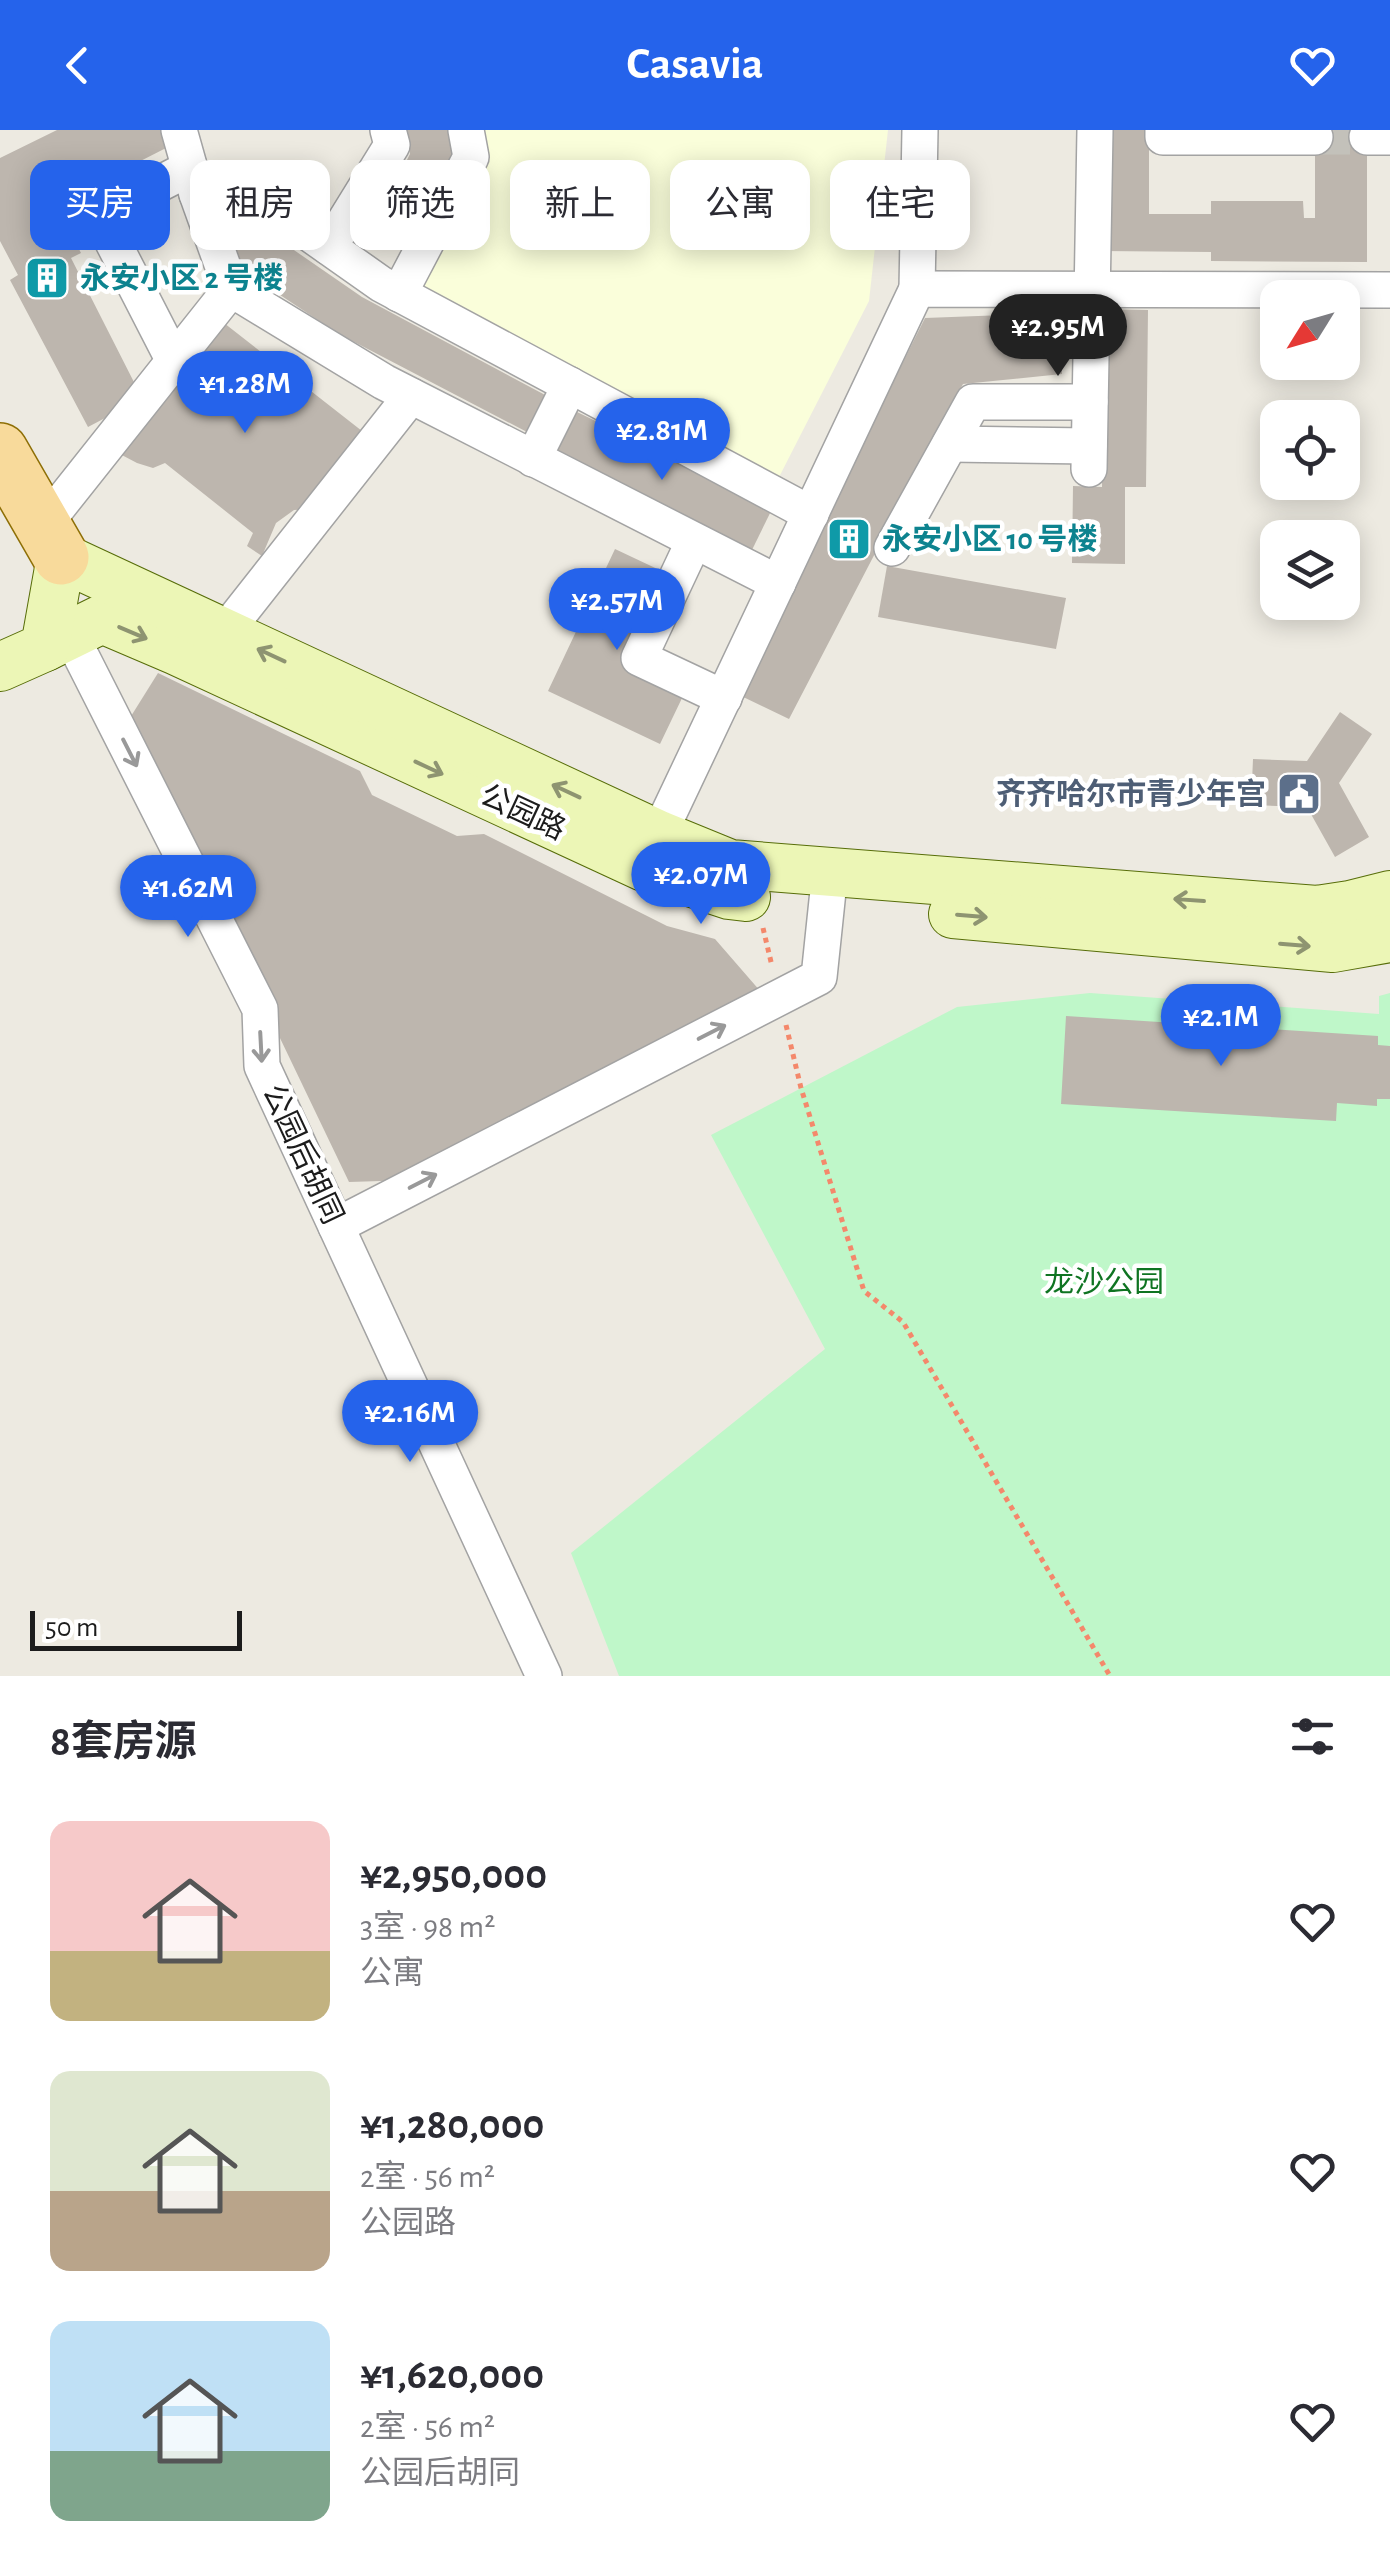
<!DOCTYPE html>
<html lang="zh">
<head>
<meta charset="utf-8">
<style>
	body { margin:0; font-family:"Alegreya Sans","Noto Sans SC",sans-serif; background:#f2f2f3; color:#2b2b33; height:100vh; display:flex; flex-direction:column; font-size:38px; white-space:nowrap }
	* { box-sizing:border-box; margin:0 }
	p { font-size:32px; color:#7c7c81 }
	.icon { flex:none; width:55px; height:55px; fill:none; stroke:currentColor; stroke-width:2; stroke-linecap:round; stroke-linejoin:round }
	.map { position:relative; height:1546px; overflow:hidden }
	.panel { display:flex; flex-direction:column; background:#fff; flex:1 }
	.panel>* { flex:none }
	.guide { position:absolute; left:30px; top:30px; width:1330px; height:90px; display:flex; gap:20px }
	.needle { width:65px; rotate:233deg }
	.buttons { position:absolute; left:1260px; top:150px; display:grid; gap:20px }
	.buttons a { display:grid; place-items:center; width:100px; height:100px; border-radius:20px; background:#fff; box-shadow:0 5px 25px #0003; font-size:50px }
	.scale { position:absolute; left:30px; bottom:25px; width:212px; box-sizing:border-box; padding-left:10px; border:5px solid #1c1c1c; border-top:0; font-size:28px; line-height:35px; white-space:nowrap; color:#1c1c1c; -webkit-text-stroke:8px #fff; paint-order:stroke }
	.price { position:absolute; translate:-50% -85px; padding:0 22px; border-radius:35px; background:#2563eb; color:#fff; font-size:32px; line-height:65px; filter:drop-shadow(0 2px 5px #0008) }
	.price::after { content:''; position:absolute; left:50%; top:60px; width:30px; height:22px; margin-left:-15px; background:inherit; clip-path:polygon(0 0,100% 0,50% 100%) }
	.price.current { background:#222; color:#fff }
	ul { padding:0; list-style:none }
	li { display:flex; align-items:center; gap:30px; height:250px; padding:0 50px }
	li span { display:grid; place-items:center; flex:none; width:280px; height:200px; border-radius:20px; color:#555 }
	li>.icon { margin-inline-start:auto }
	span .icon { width:120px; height:120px; fill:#fffc; stroke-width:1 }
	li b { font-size:42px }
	h2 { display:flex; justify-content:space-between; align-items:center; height:120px; padding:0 50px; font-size:42px }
	.pill { padding:0 35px; border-radius:20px; background:#fff; box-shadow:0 5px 25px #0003; font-size:35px; line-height:90px }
	.pill.current { background:#2563eb; color:#fff }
	header { display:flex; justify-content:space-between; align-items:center; height:130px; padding:0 50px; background:#2563eb; color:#fff; font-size:45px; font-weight:600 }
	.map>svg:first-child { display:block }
	.education { fill:#fafeda }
	.park { fill:#bff7c9 }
	.building { fill:#bdb6ae }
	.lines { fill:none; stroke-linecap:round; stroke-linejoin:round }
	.street-tunnel { stroke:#c3c1ba; stroke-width:35; stroke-dasharray:35 18; stroke-linecap:butt }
	.street-casing { stroke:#a3a3a3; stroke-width:38 }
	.secondary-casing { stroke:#576d09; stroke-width:50 }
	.primary-casing { stroke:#8e6f06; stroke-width:58 }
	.path { stroke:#f4886b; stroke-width:5; stroke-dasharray:5 5; stroke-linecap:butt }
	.street { stroke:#fff; stroke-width:35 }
	.secondary { stroke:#ecf6b6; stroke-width:48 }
	.primary { stroke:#f8da9b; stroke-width:55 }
	.oneway { stroke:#8e9471 }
	.oneway2 { stroke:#999 }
	.labels { text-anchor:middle; stroke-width:9; stroke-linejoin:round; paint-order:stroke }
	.culture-label { font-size:30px; font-weight:bold; fill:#0d838f; stroke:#fff; text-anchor:start }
	.service-label { font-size:30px; font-weight:bold; fill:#4e5e75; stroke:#fff; text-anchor:end }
	.street-label { font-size:30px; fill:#1c1c1c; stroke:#fff }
	.park-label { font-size:30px; fill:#0f7422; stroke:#fff }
</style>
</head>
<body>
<header><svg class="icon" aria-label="back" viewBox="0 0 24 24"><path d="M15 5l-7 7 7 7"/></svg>Casavia<svg class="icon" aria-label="heart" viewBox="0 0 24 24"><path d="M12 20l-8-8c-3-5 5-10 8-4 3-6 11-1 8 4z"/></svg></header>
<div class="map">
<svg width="1390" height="1546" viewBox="0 0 1390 1546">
	<rect width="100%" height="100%" fill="#edeae1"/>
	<polygon class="education" points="473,0 888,0 869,171 776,353 410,156"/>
	<polygon class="park" points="1090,863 1379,884 1379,866 1390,863 1390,1546 619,1546 571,1423 825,1219 711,1005 957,877"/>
	<g class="building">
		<polygon points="57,0 160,0 168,17 56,74 81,123 71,128 140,264 126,277 88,297 10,150 18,145 0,111 0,28"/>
		<polygon points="405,0 450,0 459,41 427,103 380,83 410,24"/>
		<polygon points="1101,0 1149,0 1149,84 1211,84 1211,71 1303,71 1304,88 1315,88 1315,0 1367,0 1367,132 1211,131 1211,122 1101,121"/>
		<polygon points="249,89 362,167 547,266 527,302 339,204 224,128"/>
		<polygon points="1104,179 1148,180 1146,357 1125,357 1125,434 1072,433 1073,356 1102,357"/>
		<polygon points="1062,183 1062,244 963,254 789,589 737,564 925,188"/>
		<polygon points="224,193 362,301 313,379 294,380 276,393 262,426 247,416 253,403 165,333 153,338 137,333 118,323"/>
		<polygon points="575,281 773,377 750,424 552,329"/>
		<polygon points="615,419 668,444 624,538 683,566 660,614 548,561"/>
		<polygon points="887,436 1066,468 1056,519 878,487"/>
		<polygon points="158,543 360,641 372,665 457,706 484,704 667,796 715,809 761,862 413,1050 349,1052 128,591"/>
		<polygon points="1340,582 1372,604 1339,653 1369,707 1335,727 1307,677 1251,675 1253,629 1307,631"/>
		<polygon points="1066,886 1378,906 1378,915 1390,916 1390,969 1377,969 1377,976 1337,973 1336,991 1061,974"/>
	</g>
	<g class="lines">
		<polyline class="street-tunnel" points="1315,7 1367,7"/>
		<defs>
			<g id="street">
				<polyline points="179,0 197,64 242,56 381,154 811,384"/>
				<polyline points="1163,0 1163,7 1315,7"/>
				<polyline points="1367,7 1390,7"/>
				<polyline points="197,64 231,159"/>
				<polyline points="329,117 392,15 388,0"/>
				<polyline points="917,159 920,0"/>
				<polyline points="399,164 471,27 466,0"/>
				<polyline points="174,231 99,85 190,38"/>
				<polyline points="950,314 1089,316"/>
				<polyline points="533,329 570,255"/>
				<polyline points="1089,339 1095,0"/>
				<polyline points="42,397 231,159 384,252 778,453"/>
				<polyline points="694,411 639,528 724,568"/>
				<polyline points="892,418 973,272 1090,272"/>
				<polyline points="224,503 411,266"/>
				<polyline points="70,504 260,879 262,936 544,1546"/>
				<polyline points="648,727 917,159 1390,160"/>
				<polyline points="336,1096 819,847 830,742"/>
			</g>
			<g id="secondary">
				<polyline points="45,517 102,489 177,521 644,737 729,765 746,767"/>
				<polyline points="0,537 45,517 61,427 659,705 730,734 1317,780 1350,775 1390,765"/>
				<polyline points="953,784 1333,818 1390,808"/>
			</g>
			<polyline id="primary" points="0,321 61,427"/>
		</defs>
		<use href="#street" class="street-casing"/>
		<use href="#secondary" class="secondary-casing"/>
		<use href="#primary" class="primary-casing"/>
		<g class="path">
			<polyline points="763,798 772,836"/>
			<polyline points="786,895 801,958 864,1161 903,1192 1110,1546"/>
		</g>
		<use href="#street" class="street"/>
		<use href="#secondary" class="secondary"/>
		<use href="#primary" class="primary"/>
	</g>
	<defs><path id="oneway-shaft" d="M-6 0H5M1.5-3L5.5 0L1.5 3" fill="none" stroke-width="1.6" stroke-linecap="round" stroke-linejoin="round" transform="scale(2.5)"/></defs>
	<g class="oneway">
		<use href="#oneway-shaft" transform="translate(133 503) rotate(23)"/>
		<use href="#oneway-shaft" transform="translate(271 525) rotate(-155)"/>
		<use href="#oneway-shaft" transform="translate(429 638) rotate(25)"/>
		<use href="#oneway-shaft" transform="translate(566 661) rotate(-155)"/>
		<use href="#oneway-shaft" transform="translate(1189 770) rotate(-176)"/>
		<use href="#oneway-shaft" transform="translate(972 786) rotate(5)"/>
		<use href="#oneway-shaft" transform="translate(1295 815) rotate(5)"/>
	</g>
	<g class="oneway2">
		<use href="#oneway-shaft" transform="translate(130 623) rotate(63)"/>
		<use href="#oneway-shaft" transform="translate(712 902) rotate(-27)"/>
		<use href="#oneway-shaft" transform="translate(261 917) rotate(87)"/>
		<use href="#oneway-shaft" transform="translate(423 1051) rotate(-27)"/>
	</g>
	<defs>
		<symbol id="building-square" viewBox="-11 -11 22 22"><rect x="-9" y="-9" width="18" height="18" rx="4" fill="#0f9aa8" stroke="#fff"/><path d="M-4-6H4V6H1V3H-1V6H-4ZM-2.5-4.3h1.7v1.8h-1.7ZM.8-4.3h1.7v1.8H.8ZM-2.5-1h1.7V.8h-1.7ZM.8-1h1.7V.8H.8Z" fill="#fff"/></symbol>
		<symbol id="civic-square" viewBox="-11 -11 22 22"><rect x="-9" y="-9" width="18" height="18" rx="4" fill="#5c6f8a" stroke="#fff"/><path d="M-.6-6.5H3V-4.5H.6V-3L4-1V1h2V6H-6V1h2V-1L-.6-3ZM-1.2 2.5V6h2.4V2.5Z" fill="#fff"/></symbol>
	</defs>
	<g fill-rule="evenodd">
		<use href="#building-square" x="22" y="123" width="50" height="50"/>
		<use href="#building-square" x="824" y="384" width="50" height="50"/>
		<use href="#civic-square" x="1274" y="639" width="50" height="50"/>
	</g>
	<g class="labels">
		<g class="culture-label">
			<text x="80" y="158">永安小区 2 号楼</text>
			<text x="882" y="419">永安小区 10 号楼</text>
		</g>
		<g class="service-label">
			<text x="1266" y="674">齐齐哈尔市青少年宫</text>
		</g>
		<g class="street-label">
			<text transform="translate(523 682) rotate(25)" y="10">公园路</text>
			<text transform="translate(303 1024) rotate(65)" y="10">公园后胡同</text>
		</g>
		<g class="park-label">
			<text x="1104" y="1162">龙沙公园</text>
		</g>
	</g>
</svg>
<div class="buttons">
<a><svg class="needle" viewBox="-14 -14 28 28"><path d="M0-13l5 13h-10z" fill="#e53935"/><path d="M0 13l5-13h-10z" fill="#7c7c81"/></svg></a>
<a><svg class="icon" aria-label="locate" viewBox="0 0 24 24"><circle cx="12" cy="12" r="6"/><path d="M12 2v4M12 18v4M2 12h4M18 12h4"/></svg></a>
<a><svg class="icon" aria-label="layers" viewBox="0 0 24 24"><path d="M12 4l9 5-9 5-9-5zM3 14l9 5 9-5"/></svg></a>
</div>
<div class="scale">50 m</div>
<b class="price current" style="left:1058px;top:249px">¥2.95M</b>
<b class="price" style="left:245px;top:306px">¥1.28M</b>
<b class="price" style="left:662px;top:353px">¥2.81M</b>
<b class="price" style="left:617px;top:523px">¥2.57M</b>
<b class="price" style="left:701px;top:797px">¥2.07M</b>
<b class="price" style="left:188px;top:810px">¥1.62M</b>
<b class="price" style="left:1221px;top:939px">¥2.1M</b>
<b class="price" style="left:410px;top:1335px">¥2.16M</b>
<div class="guide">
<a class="pill current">买房</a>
<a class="pill">租房</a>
<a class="pill">筛选</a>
<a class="pill">新上</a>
<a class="pill">公寓</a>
<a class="pill">住宅</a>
</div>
</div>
<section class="panel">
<h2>8套房源<svg class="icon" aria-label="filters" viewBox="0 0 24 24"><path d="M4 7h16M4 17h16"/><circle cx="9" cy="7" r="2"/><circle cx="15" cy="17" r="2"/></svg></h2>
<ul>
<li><span style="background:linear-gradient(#f6c9c9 65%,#c2b280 0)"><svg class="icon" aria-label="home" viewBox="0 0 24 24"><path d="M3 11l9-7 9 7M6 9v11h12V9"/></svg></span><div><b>¥2,950,000</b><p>3室 · 98 m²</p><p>公寓</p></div><svg class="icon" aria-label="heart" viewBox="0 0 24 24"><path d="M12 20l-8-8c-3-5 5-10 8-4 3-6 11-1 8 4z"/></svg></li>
<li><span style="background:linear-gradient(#dfe7d0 60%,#b9a48a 0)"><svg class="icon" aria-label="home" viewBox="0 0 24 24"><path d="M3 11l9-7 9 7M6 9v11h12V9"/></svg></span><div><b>¥1,280,000</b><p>2室 · 56 m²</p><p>公园路</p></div><svg class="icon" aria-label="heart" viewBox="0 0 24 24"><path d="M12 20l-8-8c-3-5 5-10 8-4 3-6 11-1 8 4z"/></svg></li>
<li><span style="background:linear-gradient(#bfe0f5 65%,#7fa58c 0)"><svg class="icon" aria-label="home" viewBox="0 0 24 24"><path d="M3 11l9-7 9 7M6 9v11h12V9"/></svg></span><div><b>¥1,620,000</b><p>2室 · 56 m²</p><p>公园后胡同</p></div><svg class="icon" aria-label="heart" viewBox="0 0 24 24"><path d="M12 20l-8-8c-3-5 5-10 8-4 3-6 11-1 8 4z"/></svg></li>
</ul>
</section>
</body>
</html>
